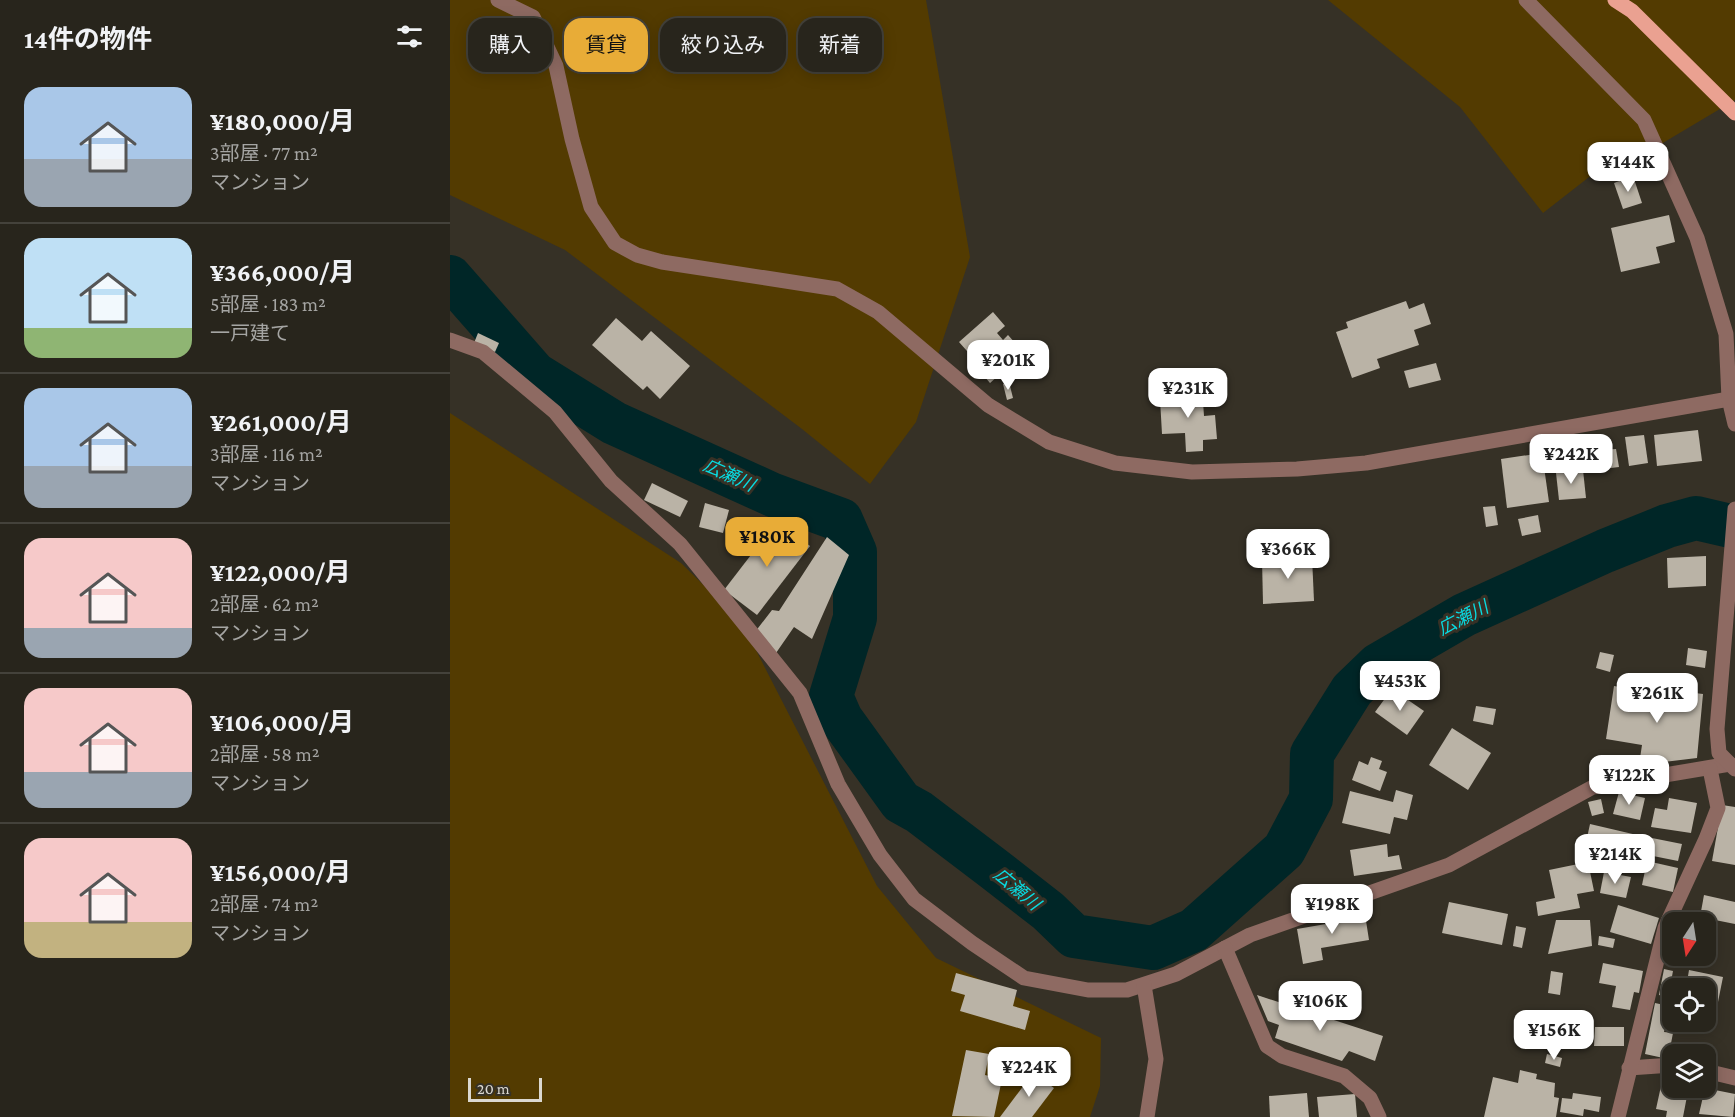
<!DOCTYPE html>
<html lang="ja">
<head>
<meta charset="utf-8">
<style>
	body { margin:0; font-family:"Crimson Pro","Noto Sans JP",serif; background:#302d25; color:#f1f3f6; height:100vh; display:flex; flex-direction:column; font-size:22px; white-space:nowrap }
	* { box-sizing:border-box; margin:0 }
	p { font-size:20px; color:#a5a5a3 }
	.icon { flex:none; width:33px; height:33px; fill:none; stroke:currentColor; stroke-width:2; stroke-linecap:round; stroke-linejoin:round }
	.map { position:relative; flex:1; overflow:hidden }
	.side { display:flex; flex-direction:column; background:#28251c; width:450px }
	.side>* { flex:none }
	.top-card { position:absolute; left:18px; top:18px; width:570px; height:54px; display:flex; gap:12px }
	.needle { width:39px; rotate:192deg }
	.tools { position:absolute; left:1212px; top:912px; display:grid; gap:12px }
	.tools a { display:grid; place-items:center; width:54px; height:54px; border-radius:12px; background:#28251c; box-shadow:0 3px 15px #0003,0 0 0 2px #44423b; font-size:30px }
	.scale { position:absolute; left:18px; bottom:15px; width:74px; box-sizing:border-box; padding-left:6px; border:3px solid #dbd8d1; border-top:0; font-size:16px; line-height:21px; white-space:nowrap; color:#dbd8d1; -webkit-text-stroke:4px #363126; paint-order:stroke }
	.price { position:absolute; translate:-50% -51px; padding:0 14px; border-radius:12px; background:#fff; color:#222; font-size:20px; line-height:39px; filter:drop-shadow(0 2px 3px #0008) }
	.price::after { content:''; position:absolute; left:50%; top:36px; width:18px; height:14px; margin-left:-9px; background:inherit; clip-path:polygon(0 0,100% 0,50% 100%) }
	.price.current { background:#e8ac37; color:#111 }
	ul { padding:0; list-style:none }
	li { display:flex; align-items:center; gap:18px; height:150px; padding:0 24px }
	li+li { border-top:2px solid #44423b }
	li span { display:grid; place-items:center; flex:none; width:168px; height:120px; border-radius:18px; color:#555 }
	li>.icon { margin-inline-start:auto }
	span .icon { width:72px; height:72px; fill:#fffc; stroke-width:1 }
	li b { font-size:26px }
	h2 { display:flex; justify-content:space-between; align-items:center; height:72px; padding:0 24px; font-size:26px }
	.pill { padding:0 21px; border-radius:18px; background:#28251c; box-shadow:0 3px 15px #0003,0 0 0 2px #44423b; font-size:21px; line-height:54px }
	.pill.current { background:#e8ac37; color:#111 }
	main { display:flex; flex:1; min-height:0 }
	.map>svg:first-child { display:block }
	.green { fill:#533b01 }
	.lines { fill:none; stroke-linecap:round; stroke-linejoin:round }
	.river { stroke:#002627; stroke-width:44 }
	.building { fill:#bab3a6 }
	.minor { stroke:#8e6a62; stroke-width:15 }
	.major { stroke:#eaa191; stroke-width:15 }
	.labels { text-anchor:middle; stroke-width:6; stroke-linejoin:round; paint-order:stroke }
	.water-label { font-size:18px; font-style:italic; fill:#08dbe1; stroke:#363126 }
</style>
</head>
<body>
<main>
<section class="side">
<h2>14件の物件<svg class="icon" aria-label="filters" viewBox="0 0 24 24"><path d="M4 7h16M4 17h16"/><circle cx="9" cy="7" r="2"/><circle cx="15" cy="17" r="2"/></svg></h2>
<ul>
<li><span style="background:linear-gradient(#a9c7e8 60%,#9aa5b1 0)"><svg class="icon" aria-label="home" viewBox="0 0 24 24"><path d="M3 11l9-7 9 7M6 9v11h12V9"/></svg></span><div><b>¥180,000/月</b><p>3部屋 · 77 m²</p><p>マンション</p></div></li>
<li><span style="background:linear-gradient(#bfe0f5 75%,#8fb573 0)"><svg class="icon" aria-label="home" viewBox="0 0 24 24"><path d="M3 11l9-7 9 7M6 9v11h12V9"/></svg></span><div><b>¥366,000/月</b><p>5部屋 · 183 m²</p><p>一戸建て</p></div></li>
<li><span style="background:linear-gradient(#a9c7e8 65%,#9aa5b1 0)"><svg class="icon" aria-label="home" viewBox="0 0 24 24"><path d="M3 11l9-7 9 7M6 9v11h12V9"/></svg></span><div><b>¥261,000/月</b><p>3部屋 · 116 m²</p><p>マンション</p></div></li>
<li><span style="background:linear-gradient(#f6c9c9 75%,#9aa5b1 0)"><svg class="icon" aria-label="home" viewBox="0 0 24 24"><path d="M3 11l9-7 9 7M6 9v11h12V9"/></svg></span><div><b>¥122,000/月</b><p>2部屋 · 62 m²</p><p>マンション</p></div></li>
<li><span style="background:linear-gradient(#f6c9c9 70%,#9aa5b1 0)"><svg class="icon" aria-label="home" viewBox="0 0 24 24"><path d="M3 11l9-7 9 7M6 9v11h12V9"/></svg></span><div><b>¥106,000/月</b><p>2部屋 · 58 m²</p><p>マンション</p></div></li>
<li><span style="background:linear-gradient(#f6c9c9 70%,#c2b280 0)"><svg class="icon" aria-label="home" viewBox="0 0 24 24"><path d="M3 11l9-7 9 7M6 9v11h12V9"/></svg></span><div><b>¥156,000/月</b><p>2部屋 · 74 m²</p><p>マンション</p></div></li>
</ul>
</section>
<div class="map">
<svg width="1285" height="1117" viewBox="0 0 1285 1117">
	<rect width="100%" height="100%" fill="#363126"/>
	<g class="green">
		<polygon points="0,0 476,0 520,257 466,422 420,484 352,429 115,250 0,195"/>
		<polygon points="878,0 1285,0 1285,100 1196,153 1176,170 1143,174 1093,213 1010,107"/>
		<polygon points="0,413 231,563 292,623 427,886 486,958 651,1038 650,1086 640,1117 0,1117"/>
	</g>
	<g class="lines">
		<polyline class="river" points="0,277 85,374 164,423 323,495 391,520 405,552 405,618 381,696 391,719 451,802 469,812 544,869 598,911 624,936 703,948 744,930 834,850 861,799 862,754 902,690 928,665 1014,615 1155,551 1217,526 1246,518 1285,527"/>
	</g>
	<g class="building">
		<polygon points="1183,176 1192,203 1173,209 1164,183"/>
		<polygon points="1219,215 1225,242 1206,247 1210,263 1171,272 1161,228"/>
		<polygon points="956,301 959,309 974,303 981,324 964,330 969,345 927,359 930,368 902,378 886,332 898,328 896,322"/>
		<polygon points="543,312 555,326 547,333 553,340 558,335 574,353 540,383 529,370 532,368 509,342"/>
		<polygon points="166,318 192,341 201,331 240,366 210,399 197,386 193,390 142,345"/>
		<polygon points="28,333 49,343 45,352 24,343"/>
		<polygon points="986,363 991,380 959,388 954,371"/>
		<polygon points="559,382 563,398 557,400 553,384"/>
		<polygon points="752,387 754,416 765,415 767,439 753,440 753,451 736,452 735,433 712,434 710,399 730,398 729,388"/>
		<polygon points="1248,430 1252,461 1207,466 1204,435"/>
		<polygon points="1194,435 1198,463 1179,466 1175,437"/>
		<polygon points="1166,449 1169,467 1153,469 1151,450"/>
		<polygon points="1092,453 1099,502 1057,508 1051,459"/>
		<polygon points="1133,470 1136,498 1109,500 1106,473"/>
		<polygon points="202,483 238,501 230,517 194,500"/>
		<polygon points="255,503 279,510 273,533 249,527"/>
		<polygon points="1045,506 1048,525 1036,527 1033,507"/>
		<polygon points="1088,515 1091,532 1072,536 1068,519"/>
		<polygon points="327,521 360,546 307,615 274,590"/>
		<polygon points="377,537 399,555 362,639 344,627 326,653 305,632 322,610 329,611"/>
		<polygon points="1256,556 1256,586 1218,588 1217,558"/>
		<polygon points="862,557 864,601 813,604 812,559"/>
		<polygon points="1238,648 1257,651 1255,668 1236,665"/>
		<polygon points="1150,652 1164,655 1160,672 1146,668"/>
		<polygon points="1164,686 1236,698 1237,692 1253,694 1247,758 1189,765 1192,745 1156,739"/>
		<polygon points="942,689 974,711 957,735 925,712"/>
		<polygon points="1026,706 1046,709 1043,725 1023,721"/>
		<polygon points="1002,728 1041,753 1018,790 979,765"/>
		<polygon points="921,757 932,761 929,769 937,772 930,791 902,780 909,761 918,765"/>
		<polygon points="946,790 963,795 957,820 944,817 940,834 892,823 900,791 943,802"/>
		<polygon points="1169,792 1195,798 1190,820 1163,814"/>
		<polygon points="1219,798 1247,803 1241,833 1201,827 1205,808 1217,810"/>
		<polygon points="1151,799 1154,813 1142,816 1138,802"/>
		<polygon points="1272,805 1285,807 1285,865 1262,861"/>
		<polygon points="1140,824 1187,835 1180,866 1133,856"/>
		<polygon points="1197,837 1232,844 1228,861 1193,854"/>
		<polygon points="937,844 938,857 949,855 952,869 904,876 900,850"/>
		<polygon points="1197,861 1228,868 1223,892 1192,885"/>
		<polygon points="1138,862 1144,891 1127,894 1130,908 1088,916 1086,902 1105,898 1099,870"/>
		<polygon points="1154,872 1181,877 1176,898 1150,893"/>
		<polygon points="1254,895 1285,902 1285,924 1250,917"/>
		<polygon points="999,902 1058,914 1052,945 992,933"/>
		<polygon points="1168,905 1209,918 1201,944 1160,932"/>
		<polygon points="914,908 919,940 871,948 873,960 853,964 847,929 899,920 897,910"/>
		<polygon points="1106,920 1140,920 1142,946 1098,954"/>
		<polygon points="1066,926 1076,928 1072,948 1063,946"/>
		<polygon points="1149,936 1165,939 1163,948 1148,945"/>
		<polygon points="1153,963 1193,971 1189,993 1184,992 1180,1010 1162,1007 1166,986 1149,983"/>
		<polygon points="1214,969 1223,971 1218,997 1209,995"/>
		<polygon points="1239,970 1273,977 1268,1002 1256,999 1256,988 1236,988"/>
		<polygon points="1101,971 1113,973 1110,995 1098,993"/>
		<polygon points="506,973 567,990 563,1006 580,1011 575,1030 510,1011 515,995 501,991"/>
		<polygon points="807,995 933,1036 925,1061 899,1051 892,1061 825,1038 829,1025 818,1021"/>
		<polygon points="1205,1003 1219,1006 1214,1032 1223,1033 1218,1059 1195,1054"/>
		<polygon points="1145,1027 1174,1027 1174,1046 1144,1046"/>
		<polygon points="1114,1030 1136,1032 1134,1046 1113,1045"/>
		<polygon points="516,1050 539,1054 535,1075 552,1079 544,1117 502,1116"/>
		<polygon points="1097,1054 1112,1058 1110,1067 1095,1063"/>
		<polygon points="1070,1070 1087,1074 1086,1079 1105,1083 1104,1097 1109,1098 1106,1117 1034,1117 1043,1077 1068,1083"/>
		<polygon points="583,1073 604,1088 582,1117 550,1117"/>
		<polygon points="1211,1086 1238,1091 1233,1117 1216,1117 1217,1111 1206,1109"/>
		<polygon points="1255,1088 1285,1094 1283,1117 1249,1114"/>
		<polygon points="857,1093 859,1117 820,1117 819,1096"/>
		<polygon points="1123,1093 1151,1097 1149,1112 1134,1109 1133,1116 1110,1112 1112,1098 1122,1099"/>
		<polygon points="905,1094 907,1117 869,1117 867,1097"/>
	</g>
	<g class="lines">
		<g class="minor">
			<polyline points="48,0 83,17 106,66 122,139 141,207 165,243 187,255 212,262 387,289 428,312 538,405 599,442 665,463 742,472 847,469 916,463 1279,399"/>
			<polyline points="1076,0 1194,120 1247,238 1276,334 1279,399 1285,424"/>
			<polyline points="0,340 33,352 105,412 161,481 230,544 350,693 388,784 430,855 464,899 522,943 574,978 638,990 677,990 726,974 800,935 999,865 1143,787 1280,764"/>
			<polyline points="1285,769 1269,753 1267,729 1285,509"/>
			<polyline points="775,948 817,1046 832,1056 894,1076 920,1098 929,1117"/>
			<polyline points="694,985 706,1059 697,1117"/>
			<polyline points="1179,1068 1222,1065"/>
			<polyline points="1256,1071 1285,1078"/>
			<polyline points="1168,1117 1215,928 1256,839 1268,808 1260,769"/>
		</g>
		<polyline class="major" points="1165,0 1182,11 1285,113"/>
	</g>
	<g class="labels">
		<g class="water-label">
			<text transform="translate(279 475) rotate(24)" y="6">広瀬川</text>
			<text transform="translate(1013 618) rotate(-27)" y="6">広瀬川</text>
			<text transform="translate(567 889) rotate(40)" y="6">広瀬川</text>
		</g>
	</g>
</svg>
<div class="tools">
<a><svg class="needle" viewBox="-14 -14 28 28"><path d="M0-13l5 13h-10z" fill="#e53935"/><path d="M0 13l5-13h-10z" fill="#a5a5a3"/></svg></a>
<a><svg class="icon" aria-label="locate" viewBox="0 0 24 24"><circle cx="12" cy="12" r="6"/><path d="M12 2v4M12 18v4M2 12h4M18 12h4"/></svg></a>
<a><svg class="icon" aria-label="layers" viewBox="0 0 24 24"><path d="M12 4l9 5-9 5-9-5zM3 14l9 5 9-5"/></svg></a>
</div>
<div class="scale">20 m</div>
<b class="price" style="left:1178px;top:193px">¥144K</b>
<b class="price" style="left:558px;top:391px">¥201K</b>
<b class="price" style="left:738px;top:419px">¥231K</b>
<b class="price" style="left:1121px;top:485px">¥242K</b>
<b class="price current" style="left:317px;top:568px">¥180K</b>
<b class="price" style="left:838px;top:580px">¥366K</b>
<b class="price" style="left:950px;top:712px">¥453K</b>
<b class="price" style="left:1207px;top:724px">¥261K</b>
<b class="price" style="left:1179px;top:806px">¥122K</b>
<b class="price" style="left:1165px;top:885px">¥214K</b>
<b class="price" style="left:882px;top:935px">¥198K</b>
<b class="price" style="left:870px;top:1032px">¥106K</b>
<b class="price" style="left:1104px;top:1061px">¥156K</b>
<b class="price" style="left:579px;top:1098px">¥224K</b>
<div class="top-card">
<a class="pill">購入</a>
<a class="pill current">賃貸</a>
<a class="pill">絞り込み</a>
<a class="pill">新着</a>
</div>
</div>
</main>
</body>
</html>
